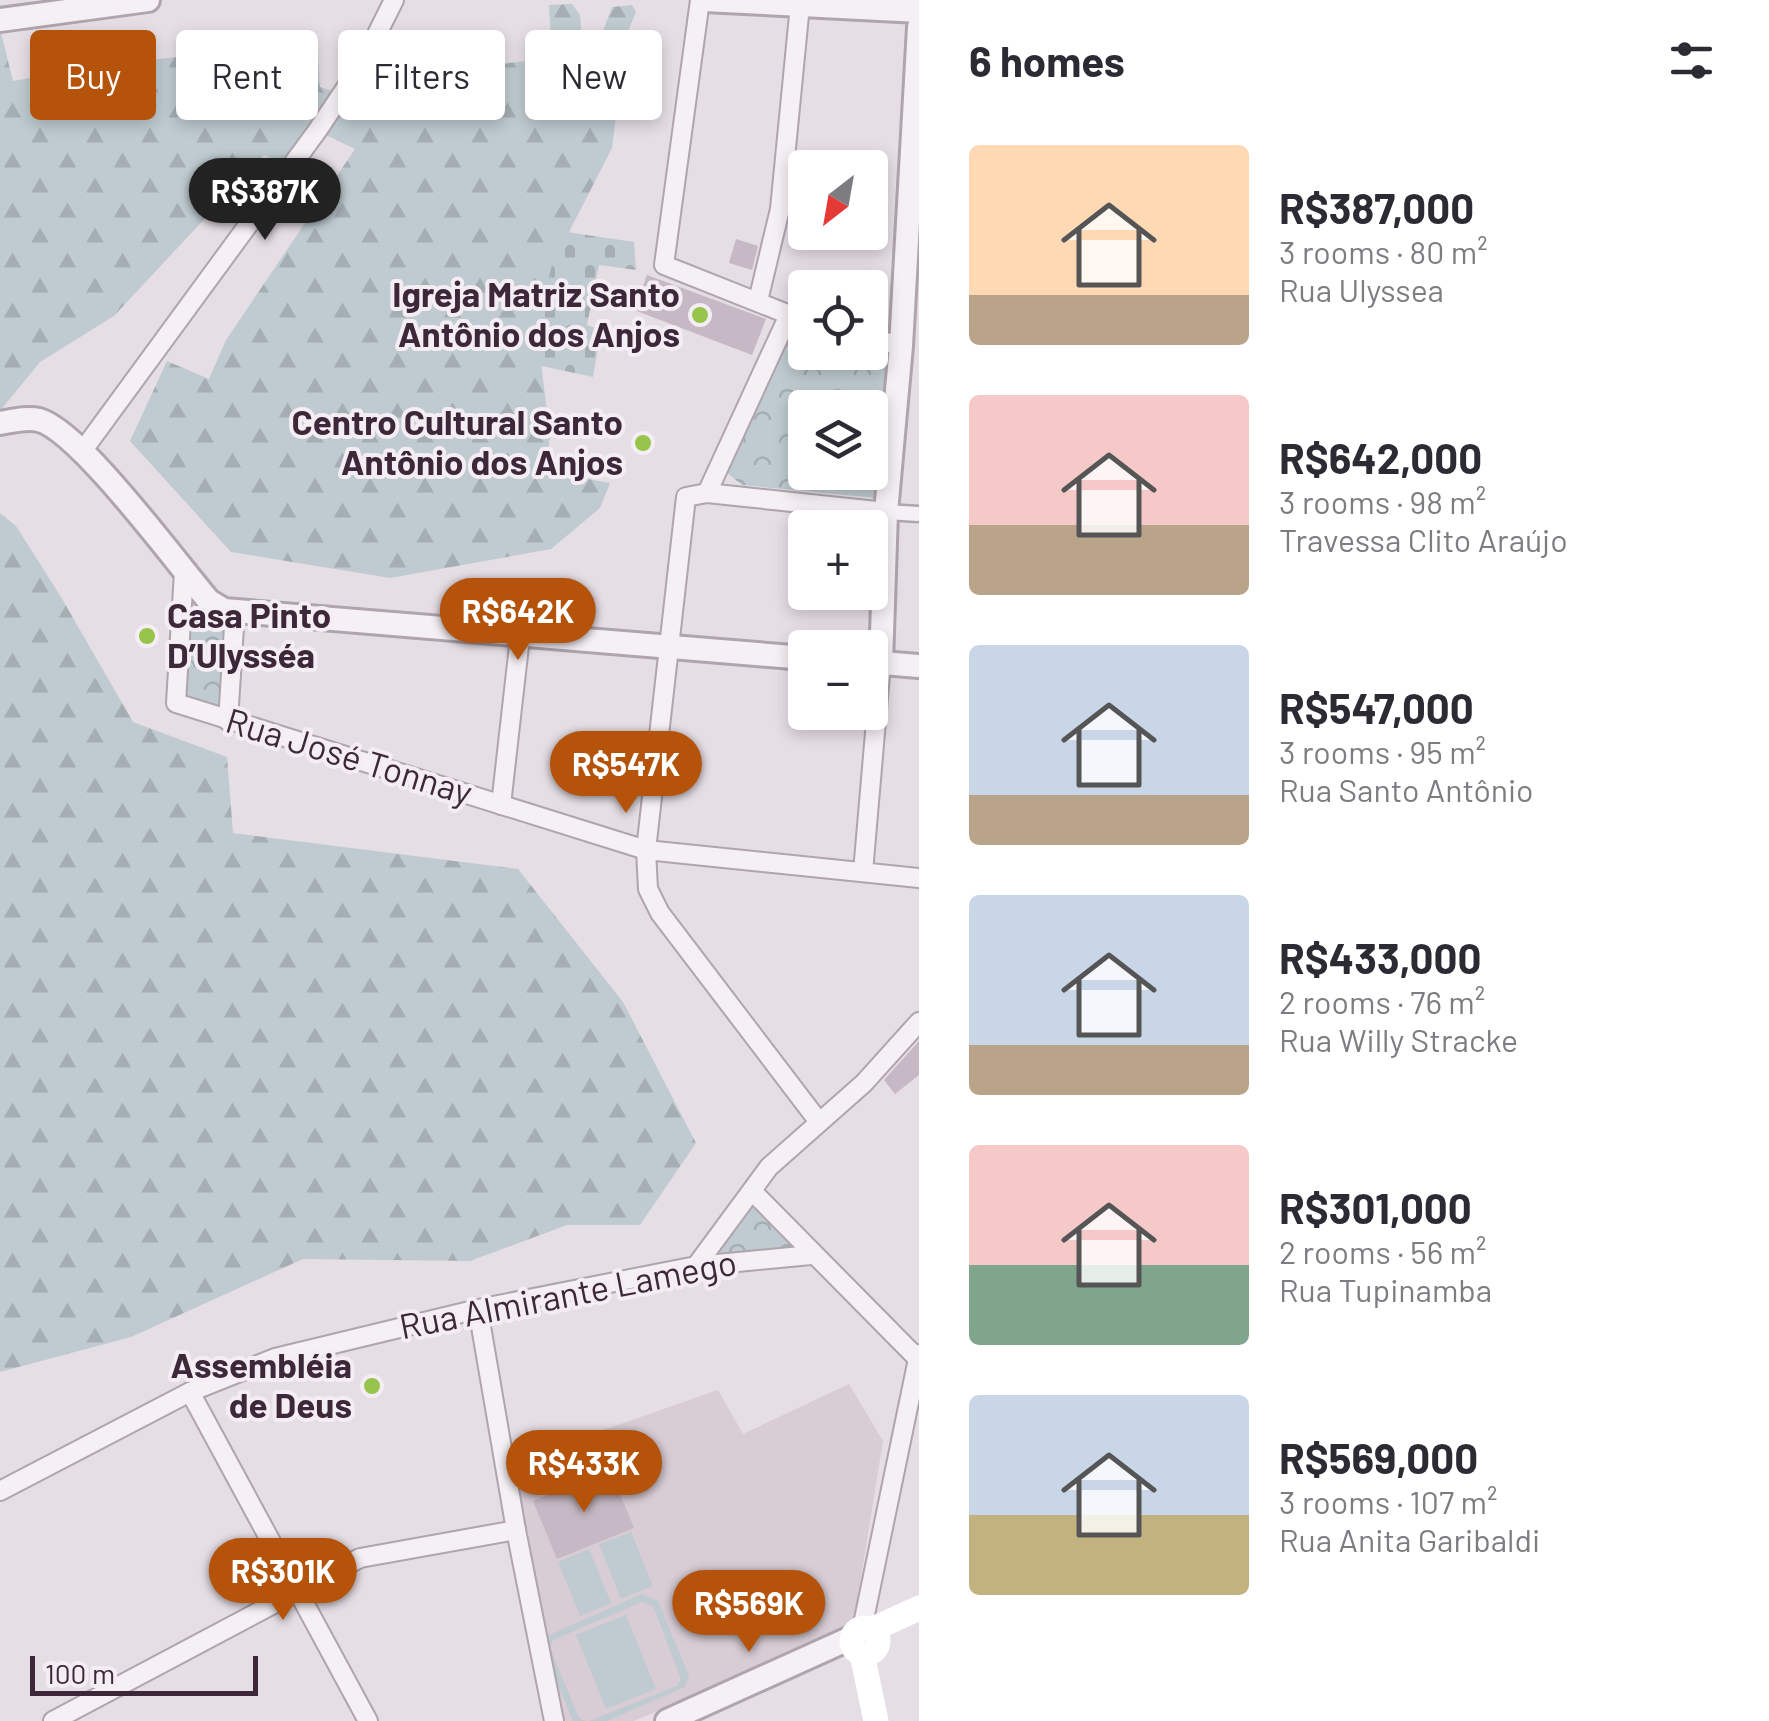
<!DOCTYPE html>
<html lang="en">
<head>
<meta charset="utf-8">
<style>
	body { margin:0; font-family:Barlow,sans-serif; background:#f2f2f3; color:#2b2b33; height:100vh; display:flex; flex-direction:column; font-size:38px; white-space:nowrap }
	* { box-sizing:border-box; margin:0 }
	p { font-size:32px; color:#7c7c81 }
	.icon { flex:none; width:55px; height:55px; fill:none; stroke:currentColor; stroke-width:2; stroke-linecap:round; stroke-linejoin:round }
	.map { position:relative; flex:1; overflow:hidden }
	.sheet { display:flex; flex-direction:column; background:#fff; width:850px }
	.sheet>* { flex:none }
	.hud { position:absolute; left:30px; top:30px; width:738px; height:90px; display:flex; gap:20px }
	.needle { width:65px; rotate:211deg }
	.buttons { position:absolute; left:788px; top:150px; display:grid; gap:20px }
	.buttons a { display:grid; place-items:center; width:100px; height:100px; border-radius:10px; background:#fff; box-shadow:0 5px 15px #0003; font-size:50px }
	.scale { position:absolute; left:30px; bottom:25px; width:228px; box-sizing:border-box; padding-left:10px; border:5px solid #3c2839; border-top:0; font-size:28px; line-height:35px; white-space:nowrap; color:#3c2839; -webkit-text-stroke:8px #f4edf3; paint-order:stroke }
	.price { position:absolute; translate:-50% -85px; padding:0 22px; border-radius:35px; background:#b45309; color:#fff; font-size:32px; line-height:65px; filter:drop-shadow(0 2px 5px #0008) }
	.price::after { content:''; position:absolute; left:50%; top:60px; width:30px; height:22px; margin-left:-15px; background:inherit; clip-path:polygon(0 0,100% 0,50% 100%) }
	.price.on { background:#222; color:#fff }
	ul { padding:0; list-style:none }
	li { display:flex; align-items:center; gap:30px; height:250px; padding:0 50px }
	li span { display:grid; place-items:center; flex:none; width:280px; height:200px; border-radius:10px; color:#555 }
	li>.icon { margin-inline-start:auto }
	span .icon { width:120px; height:120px; fill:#fffc; stroke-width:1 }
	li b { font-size:42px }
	h2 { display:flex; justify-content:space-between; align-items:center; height:120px; padding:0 50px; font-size:42px }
	.chip { padding:0 35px; border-radius:10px; background:#fff; box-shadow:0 5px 15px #0003; font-size:35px; line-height:90px }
	.chip.on { background:#b45309; color:#fff }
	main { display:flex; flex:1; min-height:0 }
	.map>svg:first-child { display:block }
	.built { fill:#d8ccd5 }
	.forest { fill:url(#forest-firs) }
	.cemetery { fill:url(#cemetery-stones) }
	.park { fill:url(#park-crowns); fill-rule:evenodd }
	.pitch { fill:#bfcbd0 }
	.building { fill:#c6b8c4 }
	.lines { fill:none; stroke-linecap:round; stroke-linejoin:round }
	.pedestrian-casing { stroke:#b0a4ae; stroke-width:19 }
	.minor-casing { stroke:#b0a4ae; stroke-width:22 }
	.tertiary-casing { stroke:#b0a4ae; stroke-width:28 }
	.pedestrian { stroke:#f5f0f4; stroke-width:14 }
	.minor { stroke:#f5f0f4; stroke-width:18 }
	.tertiary { stroke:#f5f0f4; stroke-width:22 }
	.secondary { stroke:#fff; stroke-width:25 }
	.poi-dot { fill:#97c44a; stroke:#f4edf3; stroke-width:4 }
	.labels { text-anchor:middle; stroke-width:8; stroke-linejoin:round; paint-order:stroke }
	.poi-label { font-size:35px; font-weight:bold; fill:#3c2839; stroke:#f4edf3; text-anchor:end }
	.street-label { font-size:35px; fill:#3c2839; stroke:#f4edf3 }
</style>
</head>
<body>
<main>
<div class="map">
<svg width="919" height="1721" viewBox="0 0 919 1721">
	<defs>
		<pattern id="forest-firs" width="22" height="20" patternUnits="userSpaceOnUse" patternTransform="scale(2.5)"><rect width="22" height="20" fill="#bfcbd0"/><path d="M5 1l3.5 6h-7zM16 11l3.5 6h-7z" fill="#a5aeb3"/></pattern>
		<pattern id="cemetery-stones" width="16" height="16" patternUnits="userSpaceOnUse" patternTransform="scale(2.5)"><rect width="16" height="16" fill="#bfcbd0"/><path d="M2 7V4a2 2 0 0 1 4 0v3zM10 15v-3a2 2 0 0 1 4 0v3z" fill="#a5aeb3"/></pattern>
		<pattern id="park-crowns" width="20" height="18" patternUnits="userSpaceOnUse" patternTransform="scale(2.5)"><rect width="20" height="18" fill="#bfcbd0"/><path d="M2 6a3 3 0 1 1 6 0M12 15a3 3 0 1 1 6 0" fill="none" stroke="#a5aeb3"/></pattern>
	</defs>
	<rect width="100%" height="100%" fill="#e6dee5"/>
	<polygon class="built" points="849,1384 883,1441 853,1627 634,1721 558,1721 506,1464 718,1390 743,1434"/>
	<g class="forest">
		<path d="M572,4L580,15L582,42L600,39L612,7L632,5L636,12L626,36L612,148L570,230L539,346L550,437L545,471L610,483L600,508L551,549L390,578L231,552L130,441L167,361L209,379L226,340L355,149L307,126L282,162L264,155L114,316L40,362L0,411V29L13,81C115,62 215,48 318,54L320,87L412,116L446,54L463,42L472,67L546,59L551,42L549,5Z"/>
		<polygon points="0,513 16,526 61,597 133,722 227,757 233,833 518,869 623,1002 696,1143 640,1225 567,1225 470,1261 303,1259 131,1337 0,1372"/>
	</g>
	<polygon class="cemetery" points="560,231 634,242 636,270 599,265 587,325 601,330 593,377 528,363"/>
	<g class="park">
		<path d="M789,330L805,334V352H870V347L888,351L877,498L742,485L726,472ZM805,408H870V472H805Z"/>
		<polygon points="188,612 225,623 218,707 185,697"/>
		<polygon points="750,1204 794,1246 709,1259"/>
	</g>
	<g class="pitch">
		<polygon points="590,1435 603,1467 549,1489 536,1457"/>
		<polygon points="631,1532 653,1586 621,1599 599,1544"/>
		<polygon points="589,1549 611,1603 580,1616 558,1562"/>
		<polygon points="642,1594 658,1601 689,1676 685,1687 607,1721 589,1721 677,1686 681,1679 653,1606 642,1602 553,1640 550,1648 579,1718 586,1721 573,1721 543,1649 547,1636"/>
		<polygon points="626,1615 656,1689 606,1709 576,1635"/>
	</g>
	<g class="building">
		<polygon points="736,239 758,246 752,270 729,263"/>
		<polygon points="647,275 766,319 752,355 634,310"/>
		<polygon points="919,1041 919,1075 895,1094 884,1080"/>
		<polygon points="610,1470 634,1528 557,1559 533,1501"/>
	</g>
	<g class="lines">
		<defs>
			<polyline id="pedestrian" points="886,512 919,514"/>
			<g id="minor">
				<polyline points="700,0 664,265 805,321"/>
				<polyline points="758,301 780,209 800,5"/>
				<polyline points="870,338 901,346"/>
				<polyline points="81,453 317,131 362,64 394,0"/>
				<polyline points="707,493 788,317"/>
				<polyline points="184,572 176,703 646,850 919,878"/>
				<polyline points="228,721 235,611"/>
				<polyline points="501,805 520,637"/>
				<polyline points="863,872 881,663"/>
				<polyline points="819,1122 660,913 648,889 646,850 686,497 707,493 886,512"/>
				<polyline points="752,1191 919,1360"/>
				<polyline points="696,1266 769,1167 864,1083 919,1022"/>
				<polyline points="478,1309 516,1530 554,1721"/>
				<polyline points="190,1392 368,1721"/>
				<polyline points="0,1491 190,1392 275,1358 478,1309 696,1266 811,1255"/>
				<polyline points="862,1629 919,1354"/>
				<polyline points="53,1721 360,1558 516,1530"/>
			</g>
			<g id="tertiary">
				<polyline points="704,0 919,11"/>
				<polyline points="0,20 148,0"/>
				<path d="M0,423C12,421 27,417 39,420C80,431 177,564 209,601L224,610L805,658"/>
				<polyline points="870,662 919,666"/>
				<polyline points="881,663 886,512 901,346 919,27"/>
				<polyline points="667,1721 853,1637"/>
			</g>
		</defs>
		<use href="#pedestrian" class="pedestrian-casing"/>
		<use href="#minor" class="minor-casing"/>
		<use href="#tertiary" class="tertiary-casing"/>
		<use href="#pedestrian" class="pedestrian"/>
		<use href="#minor" class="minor"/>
		<use href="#tertiary" class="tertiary"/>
		<g class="secondary">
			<circle cx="865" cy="1641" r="13"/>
			<polyline points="871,1630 919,1608"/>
			<polyline points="862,1654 876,1721"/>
		</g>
	</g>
	<g class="poi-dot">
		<circle cx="700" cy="315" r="10"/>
		<circle cx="643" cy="443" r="10"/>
		<circle cx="147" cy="636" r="10"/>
		<circle cx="372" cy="1386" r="10"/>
	</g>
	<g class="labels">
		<g class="poi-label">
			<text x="680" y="307">Igreja Matriz Santo<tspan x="680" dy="40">Antônio dos Anjos</tspan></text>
			<text x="623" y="435">Centro Cultural Santo<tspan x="623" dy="40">Antônio dos Anjos</tspan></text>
			<text x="167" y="628" text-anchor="start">Casa Pinto<tspan x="167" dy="40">D’Ulysséa</tspan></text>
			<text x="352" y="1378">Assembléia<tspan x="352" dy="40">de Deus</tspan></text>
		</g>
		<g class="street-label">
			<text transform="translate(349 757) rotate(17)" y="12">Rua José Tonnay</text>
			<text transform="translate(568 1295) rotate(-11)" y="12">Rua Almirante Lamego</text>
		</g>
	</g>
</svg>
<div class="buttons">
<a><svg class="needle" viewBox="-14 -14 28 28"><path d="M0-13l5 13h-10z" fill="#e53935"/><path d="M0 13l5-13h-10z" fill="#7c7c81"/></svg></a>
<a><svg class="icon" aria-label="locate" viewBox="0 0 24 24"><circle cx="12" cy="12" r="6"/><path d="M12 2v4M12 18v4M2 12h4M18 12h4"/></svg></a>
<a><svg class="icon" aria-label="layers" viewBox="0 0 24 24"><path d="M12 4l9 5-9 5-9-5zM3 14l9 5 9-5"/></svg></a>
<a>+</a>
<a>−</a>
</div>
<div class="scale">100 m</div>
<b class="price on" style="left:265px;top:243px">R$387K</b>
<b class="price" style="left:518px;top:663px">R$642K</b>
<b class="price" style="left:626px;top:816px">R$547K</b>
<b class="price" style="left:584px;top:1515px">R$433K</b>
<b class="price" style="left:283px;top:1623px">R$301K</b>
<b class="price" style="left:749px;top:1655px">R$569K</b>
<div class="hud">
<a class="chip on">Buy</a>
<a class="chip">Rent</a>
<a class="chip">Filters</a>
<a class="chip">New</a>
</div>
</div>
<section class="sheet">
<h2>6 homes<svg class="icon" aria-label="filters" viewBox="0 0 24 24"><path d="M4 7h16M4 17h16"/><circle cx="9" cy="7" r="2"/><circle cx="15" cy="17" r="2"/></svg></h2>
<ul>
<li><span style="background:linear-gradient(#ffd9b3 75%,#b9a48a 0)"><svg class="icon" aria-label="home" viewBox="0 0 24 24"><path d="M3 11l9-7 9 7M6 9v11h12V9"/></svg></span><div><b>R$387,000</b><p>3 rooms · 80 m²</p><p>Rua Ulyssea</p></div></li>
<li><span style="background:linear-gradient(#f6c9c9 65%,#b9a48a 0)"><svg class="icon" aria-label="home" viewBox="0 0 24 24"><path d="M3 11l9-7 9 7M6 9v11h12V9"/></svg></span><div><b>R$642,000</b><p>3 rooms · 98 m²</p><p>Travessa Clito Araújo</p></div></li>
<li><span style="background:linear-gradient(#c9d6e8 75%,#b9a48a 0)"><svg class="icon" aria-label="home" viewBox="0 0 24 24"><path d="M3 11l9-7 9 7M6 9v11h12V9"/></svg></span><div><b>R$547,000</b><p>3 rooms · 95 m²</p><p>Rua Santo Antônio</p></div></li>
<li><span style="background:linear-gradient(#c9d6e8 75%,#b9a48a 0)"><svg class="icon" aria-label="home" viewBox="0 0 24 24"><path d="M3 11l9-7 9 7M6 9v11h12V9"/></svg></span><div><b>R$433,000</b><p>2 rooms · 76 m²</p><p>Rua Willy Stracke</p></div></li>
<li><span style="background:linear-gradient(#f6c9c9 60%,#7fa58c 0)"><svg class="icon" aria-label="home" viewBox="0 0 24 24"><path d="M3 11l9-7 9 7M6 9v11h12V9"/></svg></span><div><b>R$301,000</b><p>2 rooms · 56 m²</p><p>Rua Tupinamba</p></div></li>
<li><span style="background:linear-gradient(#c9d6e8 60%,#c2b280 0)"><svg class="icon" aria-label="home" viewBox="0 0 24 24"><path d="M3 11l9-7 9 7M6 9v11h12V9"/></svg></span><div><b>R$569,000</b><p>3 rooms · 107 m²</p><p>Rua Anita Garibaldi</p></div></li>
</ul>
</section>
</main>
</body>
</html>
